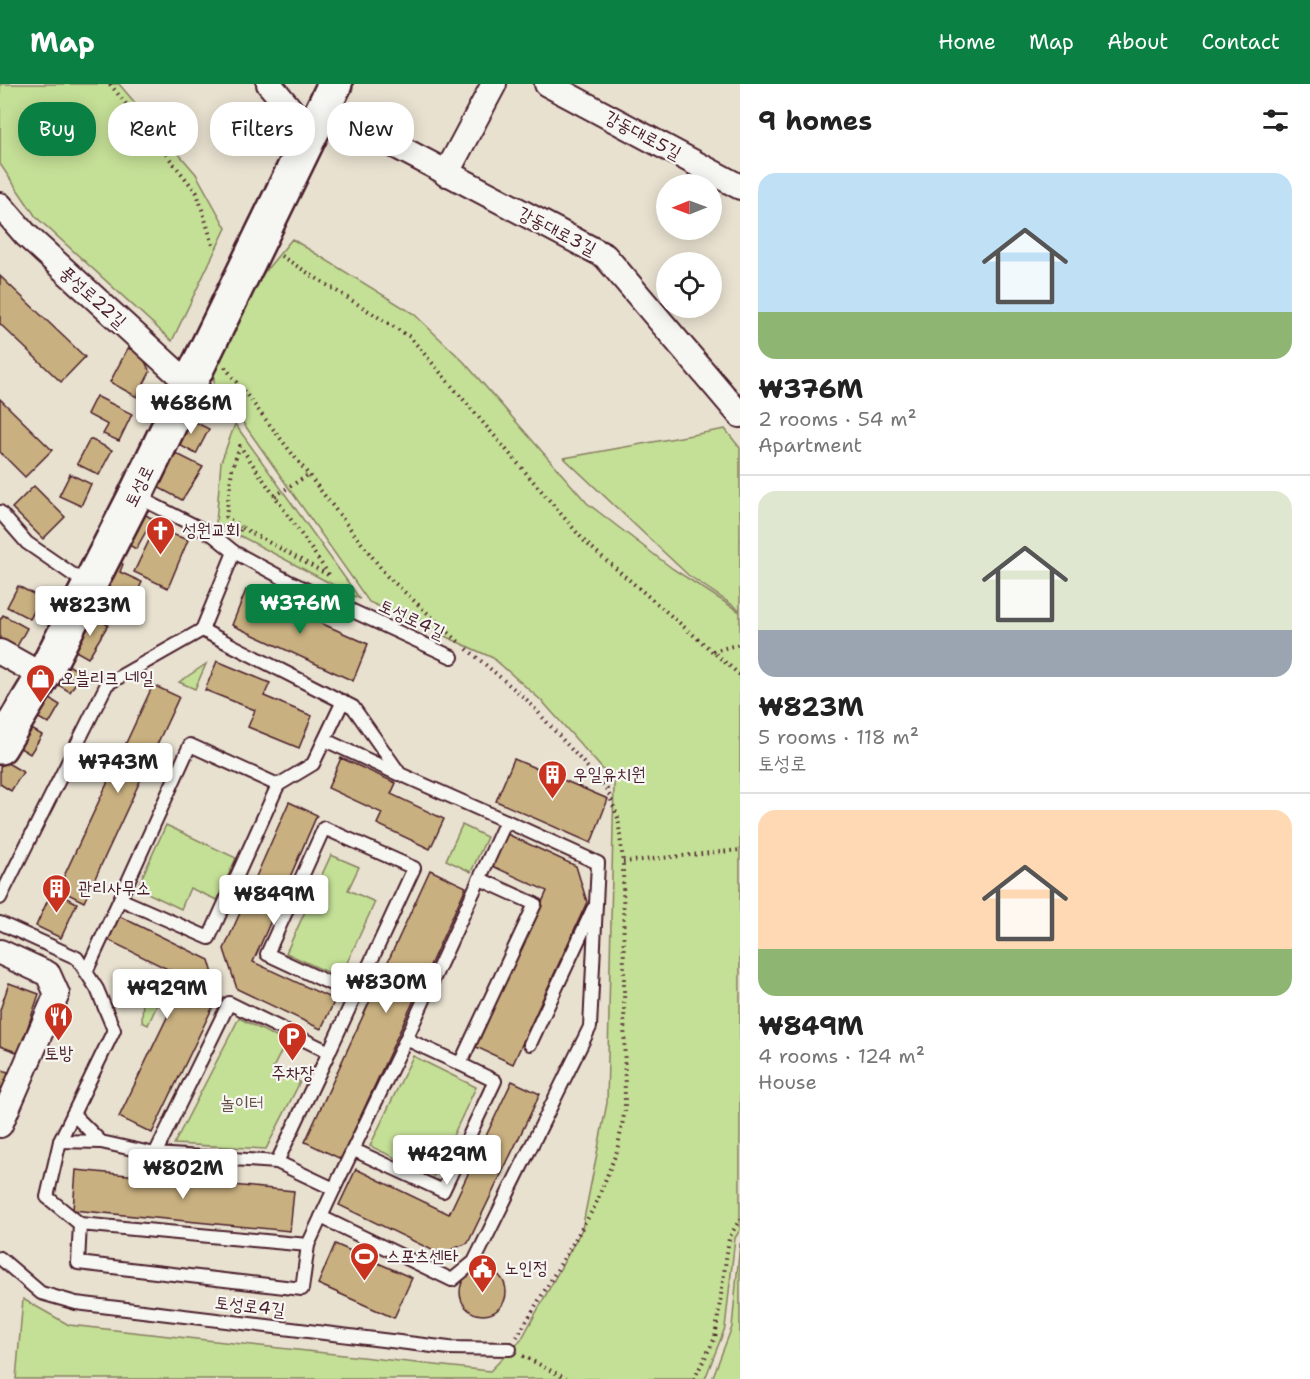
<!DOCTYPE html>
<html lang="en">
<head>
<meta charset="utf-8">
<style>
	body { margin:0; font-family:"Shantell Sans","Poor Story",sans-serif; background:#f2f2f2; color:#222; height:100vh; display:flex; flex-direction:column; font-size:22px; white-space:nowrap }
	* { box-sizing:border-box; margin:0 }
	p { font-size:20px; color:#767676 }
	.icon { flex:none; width:33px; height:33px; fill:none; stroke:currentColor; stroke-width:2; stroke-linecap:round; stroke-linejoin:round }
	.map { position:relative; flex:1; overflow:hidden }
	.side { display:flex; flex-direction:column; background:#fff; width:570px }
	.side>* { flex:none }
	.guide { position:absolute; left:18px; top:18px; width:570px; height:54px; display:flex; gap:12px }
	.needle { width:39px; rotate:269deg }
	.fabs { position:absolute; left:656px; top:90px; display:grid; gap:12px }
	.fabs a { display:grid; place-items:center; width:66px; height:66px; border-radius:50%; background:#fff; box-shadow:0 3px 15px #0003; font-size:30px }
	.price { position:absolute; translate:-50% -51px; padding:0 14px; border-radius:6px; background:#fff; color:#222; font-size:20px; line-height:39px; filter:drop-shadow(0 2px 3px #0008) }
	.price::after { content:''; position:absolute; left:50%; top:36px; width:18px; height:14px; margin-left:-9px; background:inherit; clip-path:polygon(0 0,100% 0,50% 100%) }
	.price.on { background:#0b8043; color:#fff }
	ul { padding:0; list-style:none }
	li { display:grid; align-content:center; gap:12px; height:318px; padding:0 18px }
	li+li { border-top:2px solid #e0e0e0 }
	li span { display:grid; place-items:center; height:186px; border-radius:18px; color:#555 }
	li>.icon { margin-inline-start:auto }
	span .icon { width:108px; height:108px; fill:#fffc; stroke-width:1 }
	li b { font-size:26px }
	h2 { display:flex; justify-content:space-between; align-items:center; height:72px; padding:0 18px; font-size:26px }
	.chip { padding:0 21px; border-radius:24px; background:#fff; box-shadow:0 3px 15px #0003; font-size:21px; line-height:54px }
	.chip.on { background:#0b8043; color:#fff }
	header { display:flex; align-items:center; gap:36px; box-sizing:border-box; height:84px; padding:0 30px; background:#0b8043; color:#fff }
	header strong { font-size:28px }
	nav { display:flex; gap:33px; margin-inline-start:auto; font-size:21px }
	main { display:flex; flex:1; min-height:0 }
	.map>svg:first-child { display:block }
	.green { fill:#c4df96; stroke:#877f60; stroke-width:1.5 }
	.building { fill:#c9b080; stroke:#4a1f2b; stroke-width:1.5 }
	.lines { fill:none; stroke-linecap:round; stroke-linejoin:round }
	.lane-casing { stroke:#4a1f2b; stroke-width:16 }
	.street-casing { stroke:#4a1f2b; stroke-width:28 }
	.secondary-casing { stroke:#4a1f2b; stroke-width:38 }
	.path { stroke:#4a1f2b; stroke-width:4; stroke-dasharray:1.5 4.5; stroke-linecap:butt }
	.lane { stroke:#f6f6f2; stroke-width:12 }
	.street { stroke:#f6f6f2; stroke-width:24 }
	.secondary { stroke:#f6f6f2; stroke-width:33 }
	.labels { text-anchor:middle; stroke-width:4.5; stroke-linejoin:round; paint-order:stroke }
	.street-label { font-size:18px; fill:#4a1f2b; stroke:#f6f6f2 }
	.poi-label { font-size:18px; fill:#4a1f2b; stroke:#f6f6f2; text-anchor:start }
	.park-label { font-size:18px; fill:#684f46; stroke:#f6f6f2 }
</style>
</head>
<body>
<header>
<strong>Map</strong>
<nav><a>Home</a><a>Map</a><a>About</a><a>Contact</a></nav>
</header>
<main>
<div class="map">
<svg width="740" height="1295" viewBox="0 0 740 1295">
	<rect width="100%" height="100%" fill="#e8e1d0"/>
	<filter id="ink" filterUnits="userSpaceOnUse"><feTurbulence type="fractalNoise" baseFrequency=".0167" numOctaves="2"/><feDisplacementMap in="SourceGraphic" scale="12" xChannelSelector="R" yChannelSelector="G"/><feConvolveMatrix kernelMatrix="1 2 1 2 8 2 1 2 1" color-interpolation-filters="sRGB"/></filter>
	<g filter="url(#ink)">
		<g class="green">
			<polygon points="0,0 119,0 196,90 226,144 172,257 36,133 0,80"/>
			<polygon points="292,155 414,230 464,278 587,419 673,485 740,528 740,1146 735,1154 725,1244 705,1295 16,1295 23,1215 69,1241 490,1287 521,1256 582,1145 607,1019 614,698 543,618 493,574 369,518 232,323 214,306 214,268 238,220"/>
			<polygon points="235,340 360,515 216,439 221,378"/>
			<polygon points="725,345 740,364 740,526 688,491 564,374"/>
			<polygon points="206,580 195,605 179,598"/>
			<polygon points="166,741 236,774 217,816 190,804 181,825 137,804"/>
			<polygon points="462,741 487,753 471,788 446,776"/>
			<polygon points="331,771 359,783 348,806 375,818 340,894 286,869"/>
			<polygon points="144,891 166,901 148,941 142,938"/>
			<polygon points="239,934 286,958 273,984 300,998 266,1065 174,1060"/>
			<polygon points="413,972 476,1003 434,1092 370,1062"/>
			<polygon points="740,1159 740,1295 712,1295 732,1243"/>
		</g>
		<g class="building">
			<polygon points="0,192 85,273 61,298 0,240"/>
			<polygon points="128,264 142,271 150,288 137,313 110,298"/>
			<polygon points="199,304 215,313 205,330 190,321"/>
			<polygon points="96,312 132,330 119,357 103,350 108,341 87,330"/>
			<polygon points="0,315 52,366 25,393 0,368"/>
			<polygon points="185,333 209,345 196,370 172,357"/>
			<polygon points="90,355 112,366 99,391 77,380"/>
			<polygon points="167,365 203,383 182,416 150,399"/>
			<polygon points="70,390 91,400 81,422 59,412"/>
			<polygon points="34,402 65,433 43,455 12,424"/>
			<polygon points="139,427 153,435 136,465 122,457"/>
			<polygon points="155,444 188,456 168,504 134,488"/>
			<polygon points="115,476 123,480 120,488 142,498 126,533 95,519"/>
			<polygon points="18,502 41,514 30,535 7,523"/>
			<polygon points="246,506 368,560 353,597 232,541"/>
			<polygon points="3,531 27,544 15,566 0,557 0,536"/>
			<polygon points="92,532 108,541 88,574 72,565"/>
			<polygon points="217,577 270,599 264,612 312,632 299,664 248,643 255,626 205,606"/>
			<polygon points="63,578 82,589 70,608 52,597"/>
			<polygon points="153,601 179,613 84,818 58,805"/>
			<polygon points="42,610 60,621 49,640 30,629"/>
			<polygon points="23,640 42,651 30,670 12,659"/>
			<polygon points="341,674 396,699 391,710 444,735 430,765 377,740 382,729 328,704"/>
			<polygon points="514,675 608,715 591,759 496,717"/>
			<polygon points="4,677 23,688 11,707 0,700 0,683"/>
			<polygon points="289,718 317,731 253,878 335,916 321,945 237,905 224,865"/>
			<polygon points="505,749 576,782 587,818 513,980 476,963 547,807 490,781"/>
			<polygon points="430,786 466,803 341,1075 305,1058"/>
			<polygon points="52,807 77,819 61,854 36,842"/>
			<polygon points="117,831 209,876 219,910 152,1049 119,1033 186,894 106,855"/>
			<polygon points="9,899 39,910 19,969 0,962 0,926"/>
			<polygon points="0,985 10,989 0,1011"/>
			<polygon points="512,997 540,1010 468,1159 440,1170 339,1121 356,1085 449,1130"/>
			<polygon points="76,1086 294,1107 290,1147 73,1126"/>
			<polygon points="335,1160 412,1194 394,1234 318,1200"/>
			<circle cx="483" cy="1208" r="23"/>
		</g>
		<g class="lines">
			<defs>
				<g id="lane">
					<polyline points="136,412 213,451 234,468 290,498 452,573"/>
					<polyline points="0,428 27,459 88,501"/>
					<polyline points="234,468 202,546 353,623 400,690 506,737 406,955 334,1105 277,1078"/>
					<polyline points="325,656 398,690"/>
					<polygon points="190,661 278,701 209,854 120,815"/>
					<polyline points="278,701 313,680 343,617"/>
					<polyline points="0,814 107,600 202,546"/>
					<polyline points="0,839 77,874 97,905 114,946 60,1057 47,1113 80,1140 308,1161 302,1205 78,1179 80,1140"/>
					<polyline points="86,888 120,815"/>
					<polyline points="406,955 460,980"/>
					<polyline points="530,960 593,825"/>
					<polyline points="329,968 414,784 324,744 267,870 355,911"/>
					<polyline points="73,1030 101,1058 155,1070 277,1078 329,968 229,919 155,1070"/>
					<polyline points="60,1057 101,1058"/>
					<polyline points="354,1066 443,1107 495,997 460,980 535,820 480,795"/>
					<polyline points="321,1133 452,1196 474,1178 590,943 598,779 506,737"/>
					<polyline points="308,1161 334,1105"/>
					<polyline points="0,1174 41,1209 76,1219 449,1264 510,1265"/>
				</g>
				<g id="street">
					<polyline points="269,0 311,50"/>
					<polyline points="547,0 740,103"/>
					<polyline points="324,24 605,172 740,331"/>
					<polyline points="446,90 494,0"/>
					<polyline points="0,121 26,151 190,301"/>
					<polyline points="0,568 43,592"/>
					<polyline points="0,868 48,890 57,910 0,1041"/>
				</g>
				<polyline id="secondary" points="0,663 43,592 135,412 335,0"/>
			</defs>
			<use href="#lane" class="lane-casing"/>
			<use href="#street" class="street-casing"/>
			<use href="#secondary" class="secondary-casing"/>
			<g class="path">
				<polyline points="110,0 197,109 213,161"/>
				<polyline points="281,172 410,253 585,458 740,591"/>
				<polyline points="225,283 387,492 459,558"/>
				<polyline points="275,412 308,391"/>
				<polyline points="238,453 241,443 330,492 240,362 232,385 226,433 241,443"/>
				<polyline points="467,565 527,616 607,705 618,734 623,778 625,1026 617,1067 595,1122 517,1253"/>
				<polyline points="713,567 740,560"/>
				<polyline points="623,778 740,766"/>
				<polyline points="523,1272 567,1295"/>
				<polyline points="694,1295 715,1254 729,1154 740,1135"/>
			</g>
			<use href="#lane" class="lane"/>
			<use href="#street" class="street"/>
			<use href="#secondary" class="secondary"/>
		</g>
	</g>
	<defs>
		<symbol id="church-pin" viewBox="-11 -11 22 30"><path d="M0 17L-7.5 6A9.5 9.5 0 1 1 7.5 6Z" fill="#c8321e" stroke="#f6f6f2"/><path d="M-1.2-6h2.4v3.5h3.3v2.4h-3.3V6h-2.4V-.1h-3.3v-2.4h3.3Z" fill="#fff"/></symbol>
		<symbol id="shop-pin" viewBox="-11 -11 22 30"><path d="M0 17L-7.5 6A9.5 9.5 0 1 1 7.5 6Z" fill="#c8321e" stroke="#f6f6f2"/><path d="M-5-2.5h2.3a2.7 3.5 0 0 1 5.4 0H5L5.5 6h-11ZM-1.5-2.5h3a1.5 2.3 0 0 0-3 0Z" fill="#fff"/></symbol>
		<symbol id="building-pin" viewBox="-11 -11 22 30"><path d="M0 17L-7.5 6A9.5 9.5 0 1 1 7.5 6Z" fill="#c8321e" stroke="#f6f6f2"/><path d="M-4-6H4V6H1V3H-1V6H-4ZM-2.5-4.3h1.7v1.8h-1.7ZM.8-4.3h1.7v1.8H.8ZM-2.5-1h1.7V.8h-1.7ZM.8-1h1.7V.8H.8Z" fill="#fff"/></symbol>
		<symbol id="restaurant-pin" viewBox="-11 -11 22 30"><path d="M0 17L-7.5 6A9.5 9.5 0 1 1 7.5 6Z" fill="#c8321e" stroke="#f6f6f2"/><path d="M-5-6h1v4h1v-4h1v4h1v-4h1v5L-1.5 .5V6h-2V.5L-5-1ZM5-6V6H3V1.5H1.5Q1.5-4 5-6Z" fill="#fff"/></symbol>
		<symbol id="parking-pin" viewBox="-11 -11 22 30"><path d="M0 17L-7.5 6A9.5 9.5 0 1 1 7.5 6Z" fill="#c8321e" stroke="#f6f6f2"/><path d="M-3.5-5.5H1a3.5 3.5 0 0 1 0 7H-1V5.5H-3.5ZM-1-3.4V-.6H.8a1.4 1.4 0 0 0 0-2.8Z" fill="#fff"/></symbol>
		<symbol id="stadium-pin" viewBox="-11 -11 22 30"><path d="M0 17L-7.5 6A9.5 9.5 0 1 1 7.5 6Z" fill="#c8321e" stroke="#f6f6f2"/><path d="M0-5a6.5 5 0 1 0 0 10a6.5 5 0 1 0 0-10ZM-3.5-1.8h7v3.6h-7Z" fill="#fff"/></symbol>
		<symbol id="civic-pin" viewBox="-11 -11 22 30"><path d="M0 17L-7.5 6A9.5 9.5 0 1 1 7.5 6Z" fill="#c8321e" stroke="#f6f6f2"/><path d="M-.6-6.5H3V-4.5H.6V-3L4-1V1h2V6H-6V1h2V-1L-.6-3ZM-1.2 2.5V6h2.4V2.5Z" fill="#fff"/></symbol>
	</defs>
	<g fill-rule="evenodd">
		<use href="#church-pin" x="144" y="430" width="33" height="45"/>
		<use href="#shop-pin" x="24" y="578" width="33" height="45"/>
		<use href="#building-pin" x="536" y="674" width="33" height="45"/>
		<use href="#building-pin" x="40" y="788" width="33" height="45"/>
		<use href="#restaurant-pin" x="42" y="916" width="33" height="45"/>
		<use href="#parking-pin" x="276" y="936" width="33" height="45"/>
		<use href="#stadium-pin" x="348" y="1156" width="33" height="45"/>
		<use href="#civic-pin" x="466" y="1168" width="33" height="45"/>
	</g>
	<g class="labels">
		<g class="street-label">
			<text transform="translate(643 51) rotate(28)" y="6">강동대로5길</text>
			<text transform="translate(557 147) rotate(27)" y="6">강동대로3길</text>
			<text transform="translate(93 213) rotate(42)" y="6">풍성로22길</text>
			<text transform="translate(139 402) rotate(-64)" y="6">토성로</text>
			<text transform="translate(412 535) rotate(25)" y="6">토성로4길</text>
			<text transform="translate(250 1222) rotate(7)" y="6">토성로4길</text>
		</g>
		<g class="poi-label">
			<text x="182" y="452">성원교회</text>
			<text x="61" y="600">오블리크 네일</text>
			<text x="573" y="696">우일유치원</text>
			<text x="78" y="810">관리사무소</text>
			<text x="59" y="975" text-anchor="middle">토방</text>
			<text x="293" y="995" text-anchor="middle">주차장</text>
			<text x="386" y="1178">스포츠센타</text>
			<text x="504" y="1190">노인정</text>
		</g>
		<g class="park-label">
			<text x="242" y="1025">놀이터</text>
		</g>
	</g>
</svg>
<div class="fabs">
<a><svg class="needle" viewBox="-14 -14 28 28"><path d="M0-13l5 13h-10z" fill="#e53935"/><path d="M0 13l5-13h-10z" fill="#767676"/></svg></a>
<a><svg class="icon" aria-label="locate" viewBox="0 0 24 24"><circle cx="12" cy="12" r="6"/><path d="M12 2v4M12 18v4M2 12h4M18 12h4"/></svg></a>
</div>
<b class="price" style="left:191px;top:351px">₩686M</b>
<b class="price on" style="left:300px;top:551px">₩376M</b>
<b class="price" style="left:90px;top:553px">₩823M</b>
<b class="price" style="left:118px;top:710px">₩743M</b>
<b class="price" style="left:274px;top:842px">₩849M</b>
<b class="price" style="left:386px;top:930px">₩830M</b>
<b class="price" style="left:167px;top:936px">₩929M</b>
<b class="price" style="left:447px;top:1102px">₩429M</b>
<b class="price" style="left:183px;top:1116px">₩802M</b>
<div class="guide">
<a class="chip on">Buy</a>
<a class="chip">Rent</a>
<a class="chip">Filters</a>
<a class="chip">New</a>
</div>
</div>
<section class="side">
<h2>9 homes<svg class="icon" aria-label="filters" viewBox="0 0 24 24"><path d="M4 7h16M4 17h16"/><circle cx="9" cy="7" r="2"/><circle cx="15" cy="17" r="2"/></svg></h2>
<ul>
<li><span style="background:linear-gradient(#bfe0f5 75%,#8fb573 0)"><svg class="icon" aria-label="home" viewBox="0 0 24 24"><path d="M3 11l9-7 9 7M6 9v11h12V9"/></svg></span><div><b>₩376M</b><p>2 rooms · 54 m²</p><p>Apartment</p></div></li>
<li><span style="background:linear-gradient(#dfe7d0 75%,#9aa5b1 0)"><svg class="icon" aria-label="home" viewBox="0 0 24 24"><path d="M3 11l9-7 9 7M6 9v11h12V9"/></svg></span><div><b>₩823M</b><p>5 rooms · 118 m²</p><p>토성로</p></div></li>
<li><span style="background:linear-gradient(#ffd9b3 75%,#8fb573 0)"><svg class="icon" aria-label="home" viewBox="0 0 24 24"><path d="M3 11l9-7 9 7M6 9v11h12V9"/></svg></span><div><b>₩849M</b><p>4 rooms · 124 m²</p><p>House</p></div></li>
</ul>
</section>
</main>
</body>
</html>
